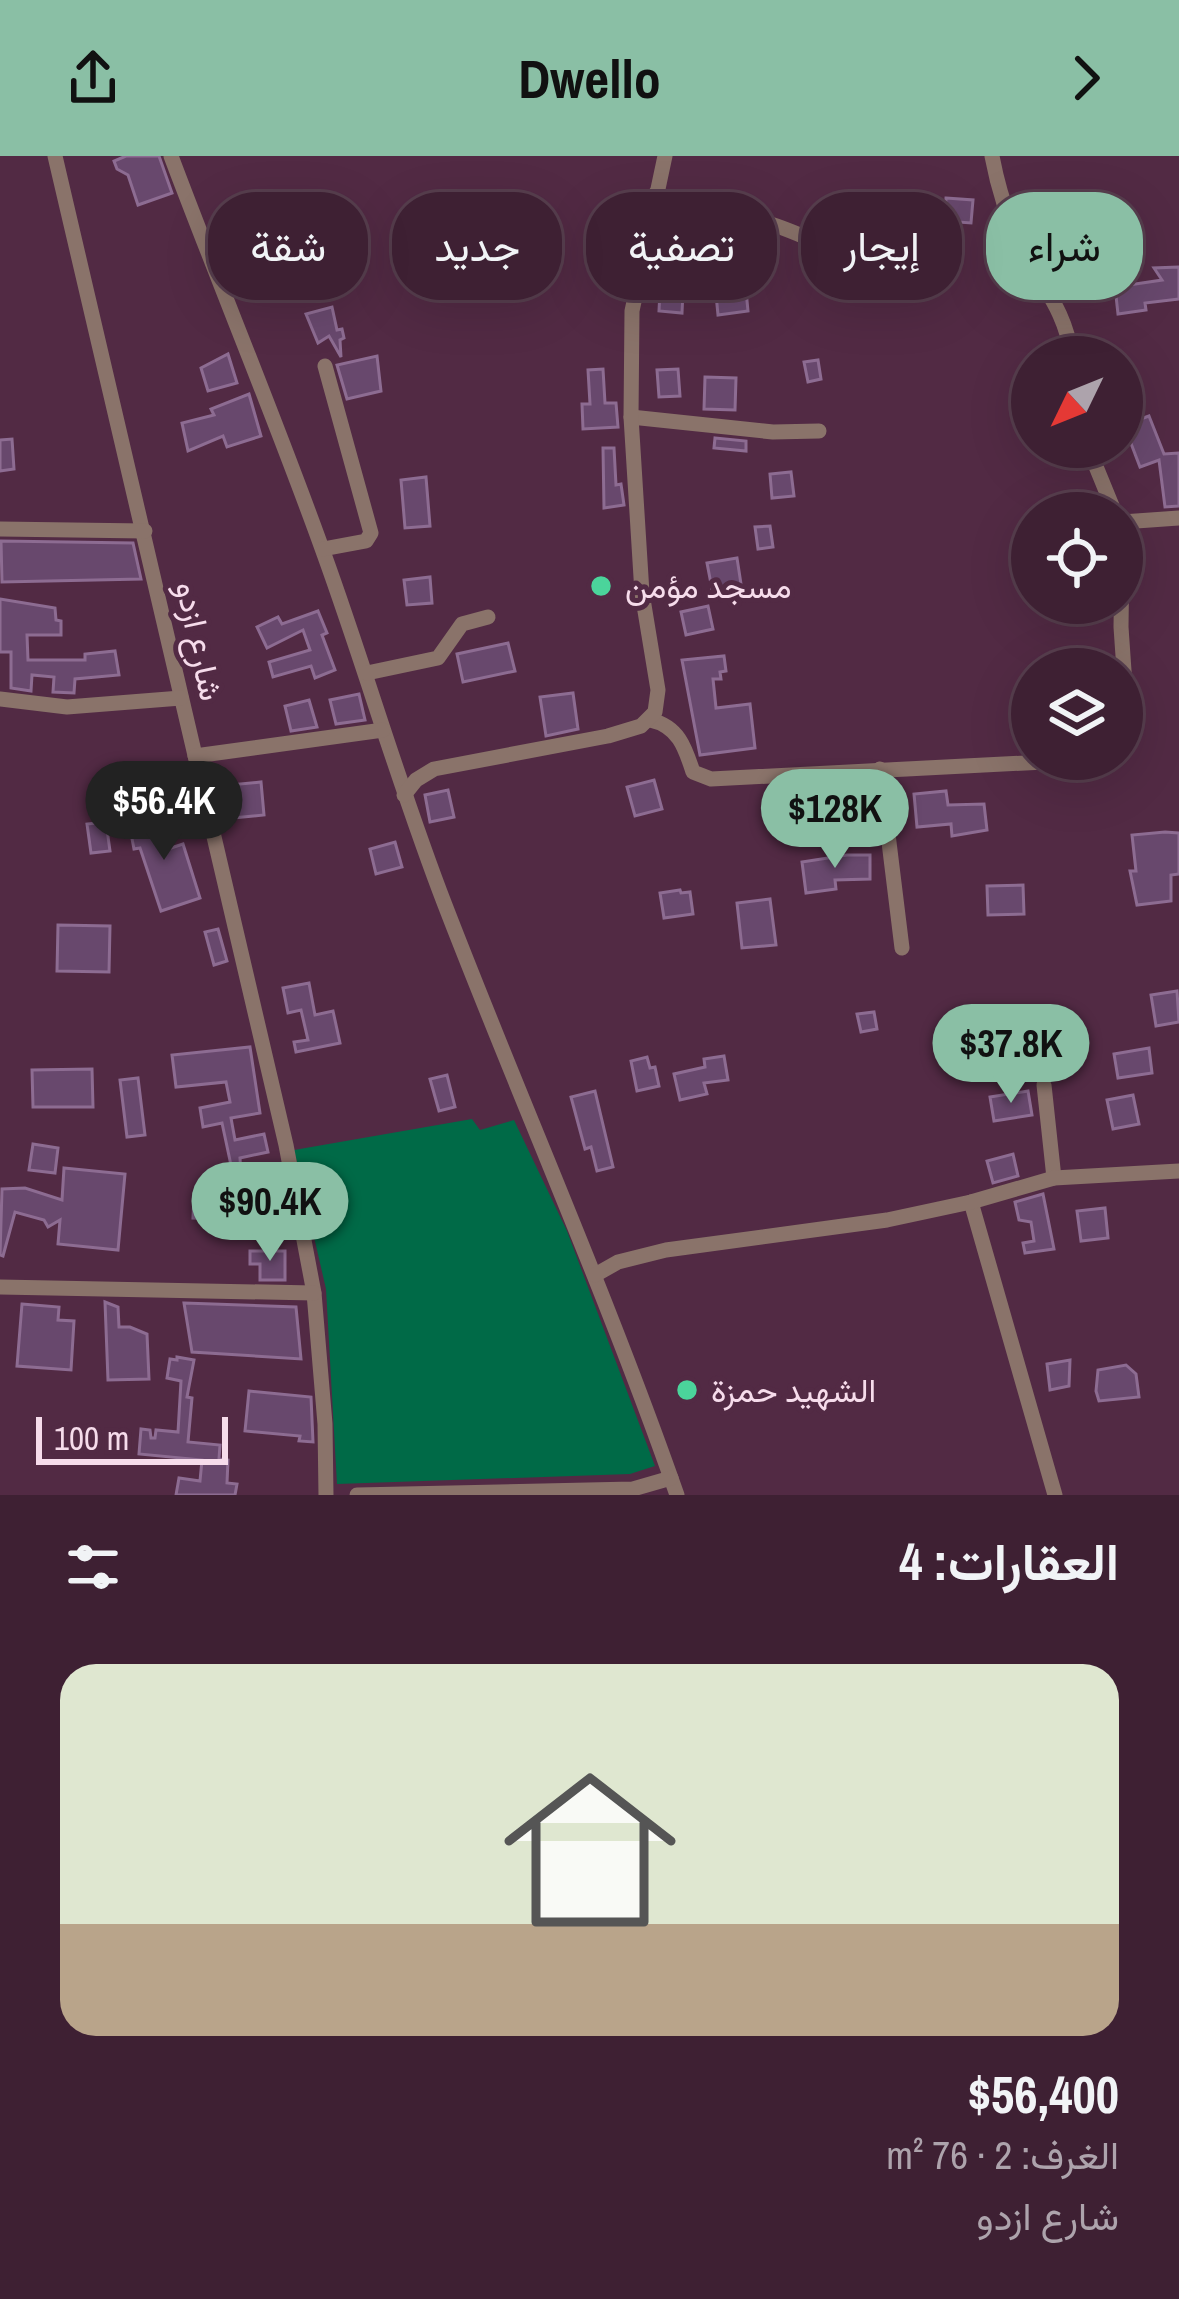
<!DOCTYPE html>
<html lang="ar">
<head>
<meta charset="utf-8">
<style>
	body { margin:0; font-family:"Archivo Narrow",Vazirmatn,sans-serif; background:#45283b; color:#f1f3f6; direction:rtl; height:100vh; display:flex; flex-direction:column; font-size:45px; white-space:nowrap }
	* { box-sizing:border-box; margin:0 }
	p { font-size:39px; color:#ada3ac }
	.icon { flex:none; width:66px; height:66px; fill:none; stroke:currentColor; stroke-width:2; stroke-linecap:round; stroke-linejoin:round }
	.map { position:relative; height:1339px; overflow:hidden; direction:ltr }
	.side { display:flex; flex-direction:column; background:#3e2033; flex:1 }
	.side>* { flex:none }
	.guide { position:absolute; left:36px; top:36px; width:1107px; height:108px; direction:rtl; display:flex; gap:24px }
	.needle { width:78px; rotate:227deg }
	.controls { position:absolute; left:1011px; top:180px; display:grid; gap:24px }
	.controls a { display:grid; place-items:center; width:132px; height:132px; border-radius:50%; background:#3e2033; box-shadow:0 12px 48px #0002,0 0 0 3px #573e4e; font-size:60px }
	.scale { position:absolute; left:36px; bottom:30px; width:192px; box-sizing:border-box; padding-left:12px; border:6px solid #f6dceb; border-top:0; font-size:33px; line-height:42px; white-space:nowrap; color:#f6dceb; -webkit-text-stroke:9px #522a44; paint-order:stroke }
	.price { position:absolute; translate:-50% -102px; padding:0 27px; border-radius:42px; background:#8abfa5; color:#111; font-size:39px; line-height:78px; filter:drop-shadow(0 3px 6px #0008) }
	.price::after { content:''; position:absolute; left:50%; top:72px; width:36px; height:27px; margin-left:-18px; background:inherit; clip-path:polygon(0 0,100% 0,50% 100%) }
	.price.selected { background:#222; color:#fff }
	ul { padding:0; list-style:none }
	li { display:grid; align-content:center; gap:24px; height:636px; padding:0 60px }
	li+li { border-top:3px solid #573e4e }
	li span { display:grid; place-items:center; height:372px; border-radius:36px; color:#555 }
	li>.icon { margin-inline-start:auto }
	span .icon { width:216px; height:216px; fill:#fffc; stroke-width:1 }
	li b { font-size:51px }
	h2 { display:flex; justify-content:space-between; align-items:center; height:144px; padding:0 60px; font-size:51px }
	.tag { padding:0 42px; border-radius:48px; background:#3e2033; box-shadow:0 12px 48px #0002,0 0 0 3px #573e4e; font-size:42px; line-height:108px }
	.tag.selected { background:#8abfa5; color:#111 }
	header { display:flex; justify-content:space-between; align-items:center; height:156px; padding:0 60px; background:#8abfa5; color:#111; font-size:54px; font-weight:800 }
	.map>svg:first-child { display:block }
	.green { fill:#006a47 }
	.building { fill:#68486d; stroke:#8d6c92; stroke-width:3 }
	.lines { fill:none; stroke-linecap:round; stroke-linejoin:round }
	.minor { stroke:#8a736a; stroke-width:15 }
	.poi-dot { fill:#4bd49b; stroke:#522a44; stroke-width:4.5 }
	.labels { text-anchor:middle; stroke-width:10; stroke-linejoin:round; paint-order:stroke }
	.poi-label { font-size:33px; fill:#f6dceb; stroke:#522a44; text-anchor:start }
	.street-label { font-size:33px; fill:#f6dceb; stroke:#522a44 }
</style>
</head>
<body>
<header><svg class="icon" aria-label="forward" viewBox="0 0 24 24"><path d="M9 5l7 7-7 7"/></svg>Dwello<svg class="icon" aria-label="share" viewBox="0 0 24 24"><path d="M12 15V3M7 8l5-5 5 5M5 13v7h14v-7"/></svg></header>
<div class="map">
<svg width="1179" height="1339" viewBox="0 0 1179 1339">
	<rect width="100%" height="100%" fill="#522a44"/>
	<polygon class="green" points="472,963 480,974 514,964 567,1075 655,1310 630,1318 337,1328 326,1133 294,994"/>
	<g class="building">
		<polygon points="126,0 159,0 172,37 138,49 128,19 117,13 114,5"/>
		<polygon points="946,42 973,44 971,67 945,65"/>
		<polygon points="692,85 694,112 684,113 682,157 659,155 661,116 668,117 665,87"/>
		<polygon points="1179,111 1179,143 1145,147 1146,154 1118,158 1115,131 1162,124 1154,112"/>
		<polygon points="745,124 748,155 718,159 715,128"/>
		<polygon points="332,151 337,174 342,173 344,182 340,184 341,201 329,180 318,187 306,158"/>
		<polygon points="228,198 237,227 208,235 201,212"/>
		<polygon points="377,200 381,235 347,243 337,209"/>
		<polygon points="818,204 821,223 808,226 804,206"/>
		<polygon points="603,213 605,247 616,247 618,271 583,273 582,248 590,248 588,214"/>
		<polygon points="678,213 680,240 659,241 657,214"/>
		<polygon points="705,221 736,222 735,254 704,253"/>
		<polygon points="249,238 261,280 227,291 223,280 188,295 182,267 214,259 211,253"/>
		<polygon points="1149,260 1164,298 1179,297 1179,350 1165,351 1159,304 1140,311 1124,269"/>
		<polygon points="715,282 746,285 746,295 714,292"/>
		<polygon points="12,283 14,313 0,315 0,284"/>
		<polygon points="603,292 614,292 616,329 621,328 624,349 604,352"/>
		<polygon points="791,316 794,340 772,342 770,318"/>
		<polygon points="426,321 430,370 405,372 401,324"/>
		<polygon points="770,370 773,391 758,393 755,371"/>
		<polygon points="1,385 133,387 141,423 2,426"/>
		<polygon points="737,402 741,428 712,433 707,407"/>
		<polygon points="430,421 432,447 407,449 404,424"/>
		<polygon points="0,443 55,452 56,464 61,465 61,479 27,479 28,504 85,504 85,498 115,495 119,519 75,523 74,537 53,536 54,521 32,519 31,535 11,532 11,496 0,496"/>
		<polygon points="708,450 713,473 686,479 681,456"/>
		<polygon points="318,455 327,477 322,479 335,514 315,522 311,510 273,521 269,506 310,494 303,474 267,492 257,471 278,461 282,468"/>
		<polygon points="508,487 515,515 463,526 457,498"/>
		<polygon points="724,500 726,515 720,516 721,523 713,523 716,552 750,548 755,592 700,599 682,504"/>
		<polygon points="573,537 578,573 546,580 540,541"/>
		<polygon points="359,538 365,564 336,568 330,544"/>
		<polygon points="309,544 317,571 291,575 285,550"/>
		<polygon points="654,624 662,653 635,660 627,631"/>
		<polygon points="261,626 264,659 232,662 229,629"/>
		<polygon points="859,627 862,657 833,660 830,629"/>
		<polygon points="190,629 197,662 181,666 172,635"/>
		<polygon points="448,634 454,661 430,666 425,639"/>
		<polygon points="946,635 948,649 984,648 987,674 952,680 951,668 917,671 914,638"/>
		<polygon points="158,657 165,694 183,688 200,742 161,755 140,692 134,693 128,662"/>
		<polygon points="106,666 110,695 91,697 87,668"/>
		<polygon points="1165,676 1179,677 1179,718 1171,719 1171,745 1137,749 1130,715 1136,715 1132,679"/>
		<polygon points="395,686 402,711 376,718 370,693"/>
		<polygon points="847,699 870,699 870,723 835,724 836,733 806,737 802,706"/>
		<polygon points="1023,729 1024,758 988,759 987,730"/>
		<polygon points="680,734 681,737 690,736 693,758 664,762 660,737"/>
		<polygon points="770,743 776,789 742,792 737,747"/>
		<polygon points="58,769 110,770 109,816 57,815"/>
		<polygon points="218,773 227,805 214,809 205,776"/>
		<polygon points="309,827 315,859 333,855 340,887 296,896 294,886 308,884 301,854 288,857 283,832"/>
		<polygon points="1177,835 1179,866 1156,870 1151,839"/>
		<polygon points="874,856 877,873 861,876 857,858"/>
		<polygon points="250,891 260,957 231,962 235,984 264,978 268,996 240,1002 243,1055 214,1057 214,1063 193,1062 194,1038 220,1039 219,1015 232,1014 222,967 203,971 200,952 230,946 226,926 176,931 172,899"/>
		<polygon points="1149,892 1152,917 1118,922 1114,898"/>
		<polygon points="724,900 728,924 704,927 707,938 680,944 674,918 705,911 704,903"/>
		<polygon points="647,901 650,912 655,911 659,930 637,935 631,905"/>
		<polygon points="92,913 93,951 33,951 32,914"/>
		<polygon points="447,919 455,951 439,955 430,923"/>
		<polygon points="138,922 145,979 127,981 120,924"/>
		<polygon points="595,935 613,1011 597,1015 591,991 585,993 571,941"/>
		<polygon points="1028,935 1032,959 994,965 990,941"/>
		<polygon points="1133,939 1139,968 1113,973 1107,944"/>
		<polygon points="33,988 58,992 55,1017 29,1014"/>
		<polygon points="1013,998 1018,1020 993,1027 987,1005"/>
		<polygon points="64,1012 125,1018 118,1094 58,1088 60,1064 48,1071 44,1064 15,1056 3,1100 0,1099 2,1033 25,1032 62,1044"/>
		<polygon points="1043,1038 1054,1093 1025,1097 1023,1087 1034,1085 1031,1066 1019,1064 1015,1046"/>
		<polygon points="1105,1052 1108,1082 1081,1085 1077,1055"/>
		<polygon points="250,1095 285,1095 285,1124 260,1124 260,1108 250,1108"/>
		<polygon points="105,1146 118,1151 119,1171 130,1171 147,1178 149,1223 108,1224"/>
		<polygon points="184,1147 296,1151 301,1203 192,1196"/>
		<polygon points="22,1148 59,1151 58,1164 74,1165 71,1214 17,1210"/>
		<polygon points="177,1201 194,1204 187,1241 192,1242 188,1286 220,1289 219,1303 228,1304 227,1327 237,1328 235,1339 176,1339 179,1322 200,1325 202,1304 139,1298 141,1273 150,1274 151,1282 155,1282 156,1274 178,1276 181,1225 167,1222 170,1203 177,1204"/>
		<polygon points="1070,1204 1069,1230 1050,1234 1047,1208"/>
		<polygon points="1126,1209 1136,1218 1139,1241 1099,1245 1096,1235 1098,1214"/>
		<polygon points="249,1235 311,1241 313,1286 299,1285 300,1280 245,1275"/>
	</g>
	<g class="lines">
		<g class="minor">
			<polyline points="55,0 286,989 314,1137 325,1268 326,1339"/>
			<path d="M171,0C221,133 276,264 324,398C366,514 400,633 445,749C521,946 607,1139 677,1339"/>
			<path d="M992,0C998,32 1007,61 1021,90C1042,131 1065,153 1072,201"/>
			<path d="M655,38C683,59 712,58 745,62C774,66 801,80 827,90"/>
			<polyline points="631,261 773,276 819,275"/>
			<polyline points="1088,291 1115,357"/>
			<polyline points="1122,366 1179,362"/>
			<polyline points="0,373 145,375"/>
			<polyline points="323,393 366,385 371,377 325,210"/>
			<polyline points="1122,399 1121,471 1129,587 1122,596"/>
			<polyline points="367,517 438,502 462,468 488,461"/>
			<polyline points="0,543 67,551 181,542"/>
			<path d="M650,564C678,570 685,591 693,616L711,623L1102,603"/>
			<polyline points="195,600 383,574"/>
			<polyline points="880,613 902,792"/>
			<polyline points="404,639 416,624 434,613 608,580 641,570 655,556 658,534 642,437 631,261 632,155 665,0"/>
			<polyline points="1044,929 1054,1022"/>
			<polyline points="971,1046 1055,1339"/>
			<polyline points="595,1119 618,1106 666,1094 887,1064 971,1046 1054,1022 1179,1015"/>
			<polyline points="0,1131 314,1137"/>
			<polyline points="357,1339 633,1333 671,1322"/>
		</g>
	</g>
	<g class="poi-dot">
		<circle cx="601" cy="430" r="12"/>
		<circle cx="687" cy="1234" r="12"/>
	</g>
	<g class="labels">
		<g class="poi-label">
			<text x="625" y="442">مسجد مؤمن</text>
			<text x="711" y="1246">الشهيد حمزة</text>
		</g>
		<g class="street-label">
			<text transform="translate(200 485) rotate(78)" y="12">شارع ازدو</text>
		</g>
	</g>
</svg>
<div class="controls">
<a><svg class="needle" viewBox="-14 -14 28 28"><path d="M0-13l5 13h-10z" fill="#e53935"/><path d="M0 13l5-13h-10z" fill="#ada3ac"/></svg></a>
<a><svg class="icon" aria-label="locate" viewBox="0 0 24 24"><circle cx="12" cy="12" r="6"/><path d="M12 2v4M12 18v4M2 12h4M18 12h4"/></svg></a>
<a><svg class="icon" aria-label="layers" viewBox="0 0 24 24"><path d="M12 4l9 5-9 5-9-5zM3 14l9 5 9-5"/></svg></a>
</div>
<div class="scale">100 m</div>
<b class="price selected" style="left:164px;top:707px">$56.4K</b>
<b class="price" style="left:835px;top:715px">$128K</b>
<b class="price" style="left:1011px;top:950px">$37.8K</b>
<b class="price" style="left:270px;top:1108px">$90.4K</b>
<div class="guide">
<a class="tag selected">شراء</a>
<a class="tag">إيجار</a>
<a class="tag">تصفية</a>
<a class="tag">جديد</a>
<a class="tag">شقة</a>
</div>
</div>
<section class="side">
<h2>العقارات: 4<svg class="icon" aria-label="filters" viewBox="0 0 24 24"><path d="M4 7h16M4 17h16"/><circle cx="9" cy="7" r="2"/><circle cx="15" cy="17" r="2"/></svg></h2>
<ul>
<li><span style="background:linear-gradient(#dfe7d0 70%,#b9a48a 0)"><svg class="icon" aria-label="home" viewBox="0 0 24 24"><path d="M3 11l9-7 9 7M6 9v11h12V9"/></svg></span><div><b>$56,400</b><p>الغرف: 2 · 76 m²</p><p>شارع ازدو</p></div></li>
</ul>
</section>
</body>
</html>
